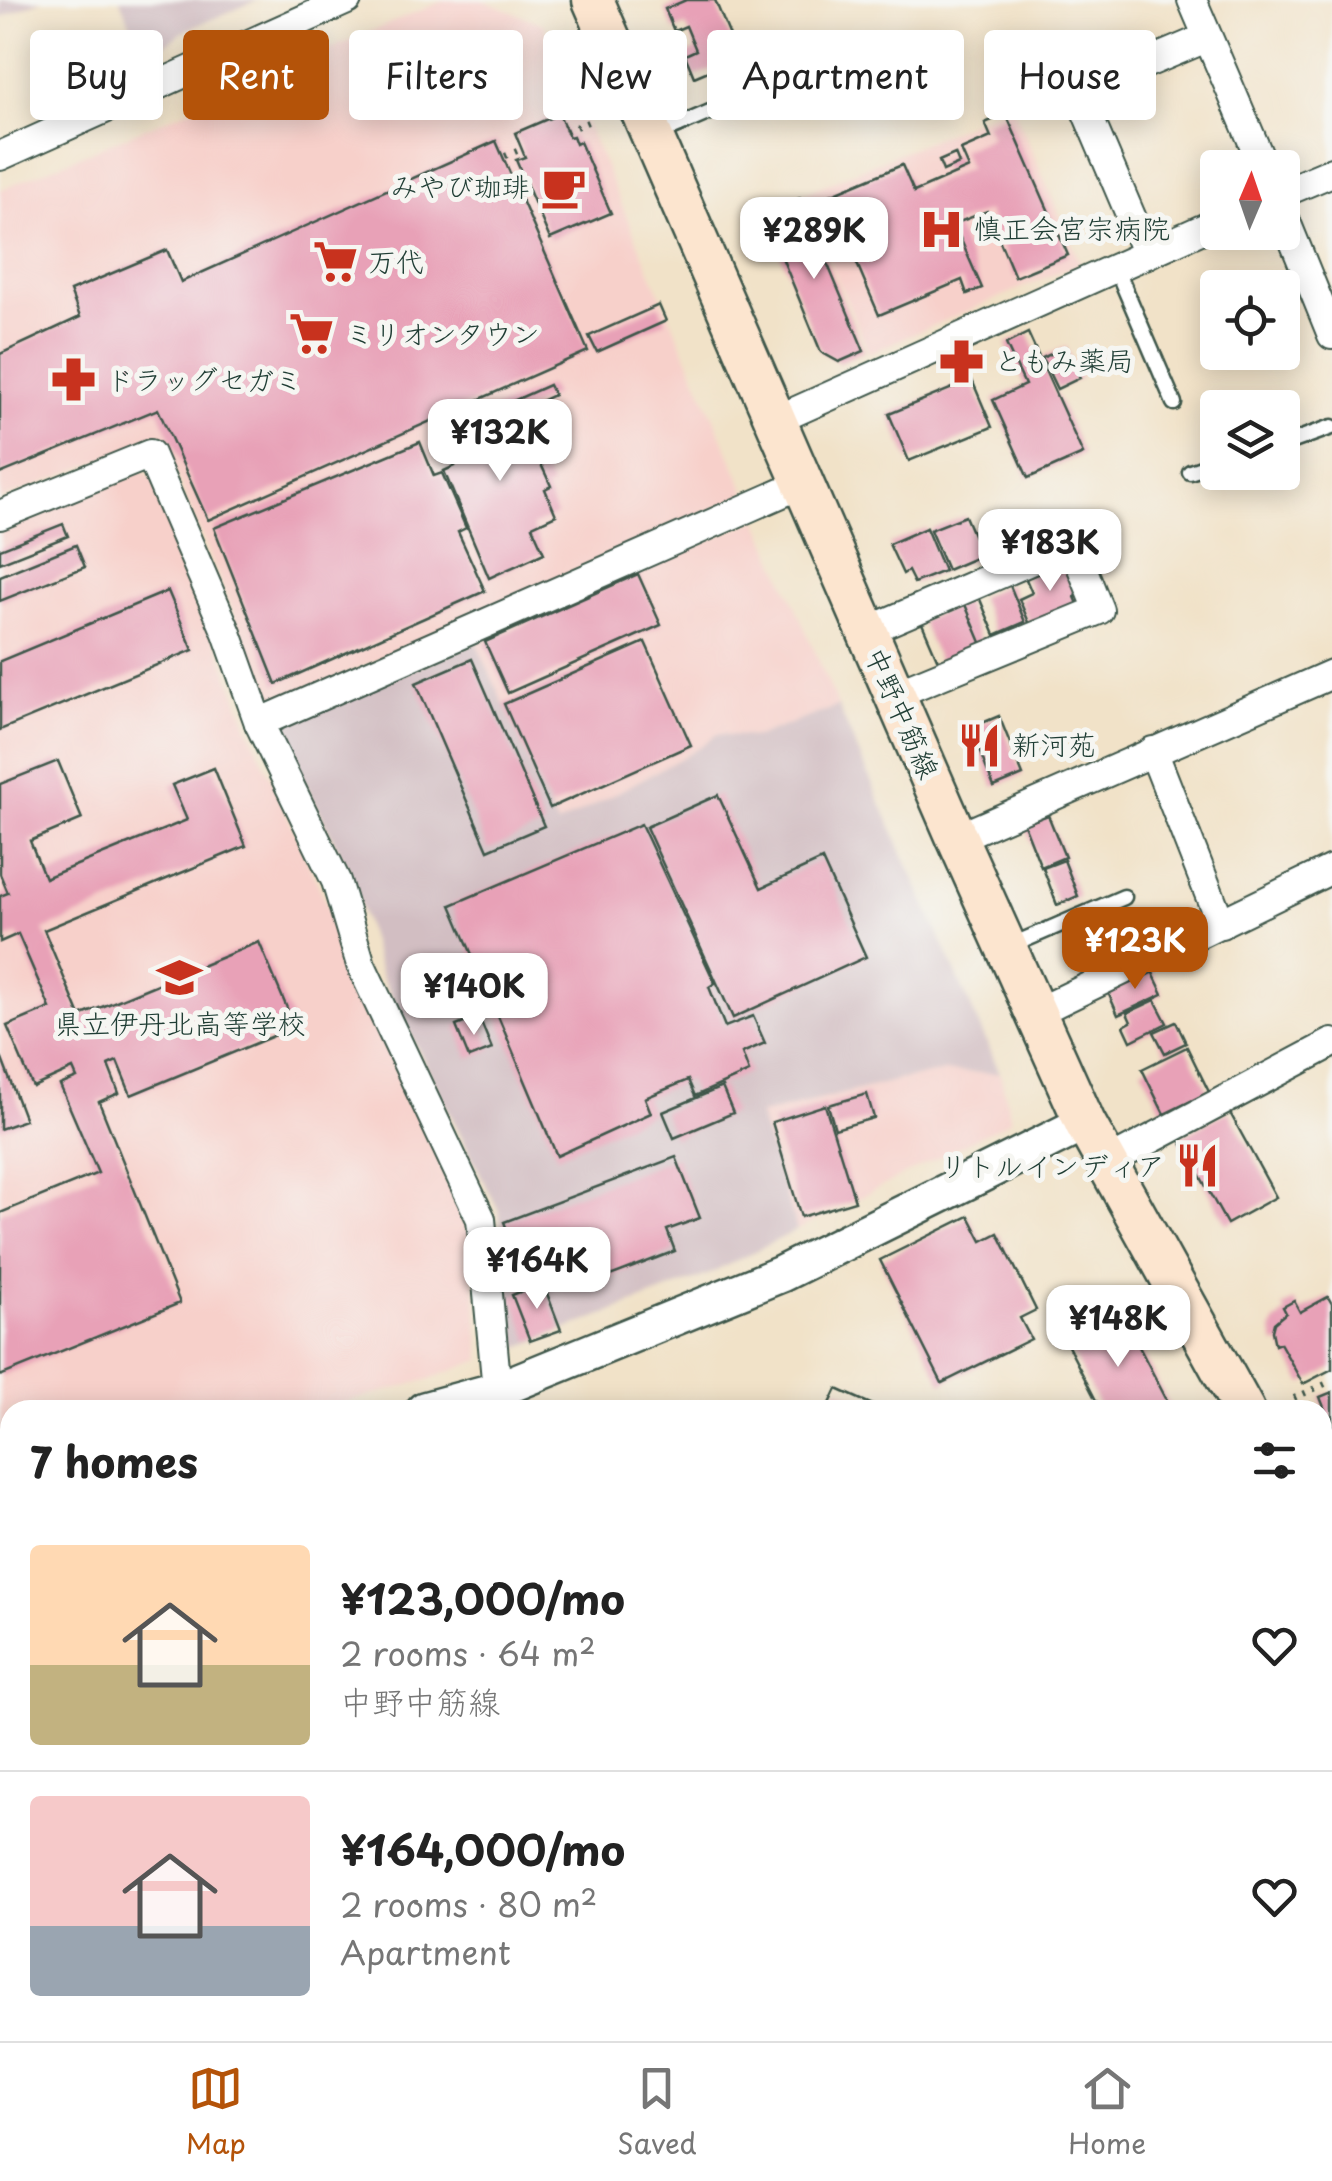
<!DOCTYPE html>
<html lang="en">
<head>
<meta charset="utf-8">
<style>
	body { margin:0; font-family:"Playpen Sans","Klee One",sans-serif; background:#f6f6f6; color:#222; height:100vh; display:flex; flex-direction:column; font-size:38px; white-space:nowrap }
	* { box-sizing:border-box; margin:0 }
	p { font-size:32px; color:#767676 }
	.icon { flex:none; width:55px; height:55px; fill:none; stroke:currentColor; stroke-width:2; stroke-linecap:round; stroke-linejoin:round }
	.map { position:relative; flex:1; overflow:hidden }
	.details { position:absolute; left:0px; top:1400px; width:1332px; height:642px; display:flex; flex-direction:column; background:#fff; border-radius:30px 30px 0 0; box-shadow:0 5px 25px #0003 }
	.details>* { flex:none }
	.banner { position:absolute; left:30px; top:30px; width:1272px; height:90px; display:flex; gap:20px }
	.needle { width:65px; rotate:2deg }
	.tools { position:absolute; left:1200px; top:150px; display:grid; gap:20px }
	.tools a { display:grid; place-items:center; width:100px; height:100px; border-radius:10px; background:#fff; box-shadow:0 5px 25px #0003; font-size:50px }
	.price { position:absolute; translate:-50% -85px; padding:0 22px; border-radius:20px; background:#fff; color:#222; font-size:32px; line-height:65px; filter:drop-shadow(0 2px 5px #0008) }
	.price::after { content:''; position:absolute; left:50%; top:60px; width:30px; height:22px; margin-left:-15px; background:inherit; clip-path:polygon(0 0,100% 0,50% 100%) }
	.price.current { background:#b45309; color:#fff }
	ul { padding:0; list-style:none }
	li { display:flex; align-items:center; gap:30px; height:250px; padding:0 30px }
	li+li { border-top:2px solid #e0e0e0 }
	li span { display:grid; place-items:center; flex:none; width:280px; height:200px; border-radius:10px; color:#555 }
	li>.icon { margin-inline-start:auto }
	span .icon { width:120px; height:120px; fill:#fffc; stroke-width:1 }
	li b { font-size:42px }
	h2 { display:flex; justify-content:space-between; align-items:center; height:120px; padding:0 30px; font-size:42px }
	.chip { padding:0 35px; border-radius:10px; background:#fff; box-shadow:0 5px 25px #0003; font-size:35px; line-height:90px }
	.chip.current { background:#b45309; color:#fff }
	.menu { display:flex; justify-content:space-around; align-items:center; height:140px; border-top:2px solid #e0e0e0; background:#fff; font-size:28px; color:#767676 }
	.menu a { display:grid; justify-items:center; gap:5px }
	.menu .current { color:#b45309 }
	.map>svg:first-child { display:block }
	.built { fill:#f7d0ca }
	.industrial { fill:#d2bec2 }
	.water { fill:#85b4f0; stroke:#527892; stroke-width:2.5 }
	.building { fill:#e8a1b7 }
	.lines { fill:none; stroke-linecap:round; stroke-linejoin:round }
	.service-casing { stroke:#3e564a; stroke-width:19 }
	.minor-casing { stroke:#3e564a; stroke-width:32 }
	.tertiary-casing { stroke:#3e564a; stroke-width:40 }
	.secondary-casing { stroke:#3e564a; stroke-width:45 }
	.path { stroke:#3e564a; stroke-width:6; stroke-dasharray:2.5 8; stroke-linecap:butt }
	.service { stroke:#fff; stroke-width:14 }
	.minor { stroke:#fff; stroke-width:28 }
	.tertiary { stroke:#fff; stroke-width:35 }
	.secondary { stroke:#fce5cf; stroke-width:40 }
	.labels { text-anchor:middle; stroke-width:10; stroke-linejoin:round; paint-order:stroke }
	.poi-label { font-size:28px; fill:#1f3d34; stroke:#f6f6f2; text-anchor:start }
	.street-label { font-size:28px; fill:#1f3d34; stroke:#f6f6f2 }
</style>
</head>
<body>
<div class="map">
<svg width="1332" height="2041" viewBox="0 0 1332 2041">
	<rect width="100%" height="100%" fill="#f6f6f2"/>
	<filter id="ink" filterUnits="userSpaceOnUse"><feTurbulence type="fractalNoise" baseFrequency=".01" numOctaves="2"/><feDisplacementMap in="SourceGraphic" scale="20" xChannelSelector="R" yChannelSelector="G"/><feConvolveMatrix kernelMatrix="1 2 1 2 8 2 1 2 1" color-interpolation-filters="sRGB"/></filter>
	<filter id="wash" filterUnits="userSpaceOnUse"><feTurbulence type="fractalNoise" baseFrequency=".0048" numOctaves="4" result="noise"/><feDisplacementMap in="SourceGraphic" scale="40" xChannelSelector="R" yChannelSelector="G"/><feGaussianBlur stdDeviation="2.25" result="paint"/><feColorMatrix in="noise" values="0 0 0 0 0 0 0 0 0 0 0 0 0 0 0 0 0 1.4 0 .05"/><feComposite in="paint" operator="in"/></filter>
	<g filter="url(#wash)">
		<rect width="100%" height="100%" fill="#f1e2c8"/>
		<g class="built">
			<polygon points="445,0 482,0 543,24 747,494 264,711 244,639 161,437 0,500 0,190"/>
			<polygon points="1012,105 1080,263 869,353 801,195"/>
			<polygon points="139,469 156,480 248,726 470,1229 481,1360 427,1380 317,1410 10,1410 10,1494 0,1497 0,526"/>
			<polygon points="758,519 838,706 756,737 717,734 694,751 557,825 476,642"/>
			<polygon points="946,1072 1000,1073 1011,1120 797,1230 759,1115 898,1080"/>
		</g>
		<g class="industrial">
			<polygon points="0,0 42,0 0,18"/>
			<polygon points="120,0 258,0 186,30 145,58"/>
			<polygon points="476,642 557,825 694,751 717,734 756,737 838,706 1000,1073 946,1072 898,1080 759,1115 797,1230 710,1274 515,1349 499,1211 381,976 352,877 281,734 280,724"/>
		</g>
		<polygon class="water" points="10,1565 10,2032 612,2033 610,2041 0,2041 0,1568"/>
		<g id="blocks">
			<g class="building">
				<polygon points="686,0 715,0 739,58 694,77 685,55 696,50 686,26 674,31 665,9"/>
				<polygon points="559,114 569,137 573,136 576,144 580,142 611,213 550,239 516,160 525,157 515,133"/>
				<polygon points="1006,114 1068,255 1015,277 987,211 954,224 982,288 967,294 962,280 879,315 828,196 902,165 914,192 969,168 961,150 991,137 985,123"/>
				<polygon points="496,141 588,351 208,520 158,409 0,474 0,354 80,317 70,291 167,250 181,282"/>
				<polygon points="955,154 959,164 943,171 939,161"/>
				<polygon points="800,198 864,351 839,362 821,352 764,214"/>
				<polygon points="659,305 666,321 597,352 589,336"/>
				<polygon points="1028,333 1083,454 1028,478 993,400 1025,385 1006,344"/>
				<polygon points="1066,347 1080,378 1057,389 1042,358"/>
				<polygon points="972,380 992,427 909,461 889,414"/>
				<polygon points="549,385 554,395 517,412 551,486 545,489 556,515 532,526 544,553 489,578 444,471 455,466 441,433"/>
				<polygon points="420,442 434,476 442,473 466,528 458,532 485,591 276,684 214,528"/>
				<polygon points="965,516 982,555 947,570 930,530"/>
				<polygon points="63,524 68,536 0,563 0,549"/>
				<polygon points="926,528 944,571 914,583 908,571 903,574 889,544"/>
				<polygon points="76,545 85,567 0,601 0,576"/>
				<polygon points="1060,562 1063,569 1069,566 1082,594 1075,597 1079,606 1031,627 1019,599 1032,593 1025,577"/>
				<polygon points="638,574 661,625 508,693 485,642"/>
				<polygon points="1009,583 1025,622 995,635 979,597"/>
				<polygon points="168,591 193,650 0,730 0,661"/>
				<polygon points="964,602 983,647 940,665 921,621"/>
				<polygon points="645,642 691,745 550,808 504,704"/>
				<polygon points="472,659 544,826 488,850 416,683"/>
				<polygon points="999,716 1023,775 994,787 970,728"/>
				<polygon points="58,761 82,819 30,841 45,878 187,820 172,785 214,768 246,846 44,930 80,1016 259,942 295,1027 131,1095 117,1061 108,1065 119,1093 99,1102 180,1303 0,1376 0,1213 98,1173 60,1085 77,1078 73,1069 33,1087 7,1026 50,1008 18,934 0,942 0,896 8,893 0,874 0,784"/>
				<polygon points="718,795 761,888 822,860 866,957 733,1018 646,827"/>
				<polygon points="1048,815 1065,857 1041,867 1024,824"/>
				<polygon points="641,824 715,983 709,987 725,1027 753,1016 765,1043 742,1053 749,1072 695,1096 688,1080 645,1098 651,1113 557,1156 451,905"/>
				<polygon points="1064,860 1078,896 1057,905 1043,868"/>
				<polygon points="470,965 484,999 455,1011 441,977"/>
				<polygon points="1151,969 1163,994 1118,1015 1107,990"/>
				<polygon points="1155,1000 1167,1023 1131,1041 1124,1026 1131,1022 1127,1013"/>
				<polygon points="479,1017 492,1049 469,1058 456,1026"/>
				<polygon points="1176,1022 1186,1043 1165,1053 1154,1032"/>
				<polygon points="1187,1047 1209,1092 1164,1114 1142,1069"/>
				<polygon points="0,1054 25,1120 0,1129"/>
				<polygon points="722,1087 733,1113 674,1138 663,1112"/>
				<polygon points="867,1094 874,1118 835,1129 828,1105"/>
				<polygon points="825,1105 855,1201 801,1217 772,1122"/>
				<polygon points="1229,1111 1276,1197 1227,1224 1179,1138"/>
				<polygon points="676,1157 700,1218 667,1230 675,1251 592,1283 584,1262 528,1283 504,1222"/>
				<polygon points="969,1216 982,1241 998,1233 1036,1310 1020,1318 1031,1339 942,1383 880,1260"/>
				<polygon points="543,1283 561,1330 530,1341 512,1295"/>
				<polygon points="1328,1297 1332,1304 1332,1369 1303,1384 1280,1343 1275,1345 1272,1331 1274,1323 1286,1313 1283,1307 1294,1301 1300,1312"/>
				<polygon points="1123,1316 1172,1410 1101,1410 1067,1344"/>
				<polygon points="837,1389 884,1410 827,1410"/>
				<polygon points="1332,1392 1332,1428 1320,1397"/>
				<polygon points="1322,1659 1332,1675 1332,1737 1322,1743"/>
				<polygon points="1332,1744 1332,1775 1326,1778 1322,1773 1322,1750"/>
				<polygon points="1332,1808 1332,1888 1322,1890 1322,1810"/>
				<polygon points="708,2032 743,2032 745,2041 710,2041"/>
				<polygon points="748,2032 787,2032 789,2041 750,2041"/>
				<polygon points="1147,2032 1173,2032 1175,2038 1178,2038 1178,2032 1288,2032 1289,2041 1150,2041"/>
			</g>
		</g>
	</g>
	<g filter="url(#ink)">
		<use href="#blocks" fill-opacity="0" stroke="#3e564a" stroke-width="2.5"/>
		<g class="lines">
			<defs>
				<g id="service">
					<polyline points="654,136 773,85"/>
					<polyline points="1116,268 1174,403"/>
					<polyline points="1282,445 1332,427"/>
					<polyline points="1190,472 1218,462"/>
					<polyline points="1010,946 1124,897"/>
				</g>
				<g id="minor">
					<polyline points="1192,0 1264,168"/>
					<polyline points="0,156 347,0"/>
					<polyline points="1282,193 1332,172"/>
					<polyline points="1282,212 1332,335"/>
					<polyline points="1147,254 1078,92 1206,38"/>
					<polyline points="774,421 1218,222"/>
					<polyline points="0,515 150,454 227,633 259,723 336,881 361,965 481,1219 497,1390 503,1410"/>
					<polyline points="867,631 1072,543 1099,610 895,694"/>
					<polyline points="259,723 802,484"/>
					<polyline points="1153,751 1221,924"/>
					<polyline points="957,838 1332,674"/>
					<polyline points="1035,1013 1332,869"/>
					<polyline points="1106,1163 1332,1043"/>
					<polyline points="1136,2032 1139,2041"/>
					<polyline points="1316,2032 1318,2041"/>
					<polyline points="676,2041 677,2032"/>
					<polyline points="914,2041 943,2032"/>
				</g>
				<g id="tertiary">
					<polyline points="424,1410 497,1390 781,1274 1085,1123"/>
					<polyline points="0,1526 10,1523"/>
				</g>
				<g id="secondary">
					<polyline points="593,0 957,838 1085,1123 1244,1410"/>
					<polyline points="1322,1547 1332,1563"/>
				</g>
			</defs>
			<use href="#service" class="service-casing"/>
			<use href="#minor" class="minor-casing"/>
			<use href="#tertiary" class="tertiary-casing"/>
			<use href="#secondary" class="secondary-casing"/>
			<g class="path">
				<polyline points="566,131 595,119"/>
				<polyline points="505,156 522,149"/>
				<polyline points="1294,1398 1332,1381"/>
			</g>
			<use href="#service" class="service"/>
			<use href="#minor" class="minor"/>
			<use href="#tertiary" class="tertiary"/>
			<use href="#secondary" class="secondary"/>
		</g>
	</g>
	<defs>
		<symbol id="cafe-bare" viewBox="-9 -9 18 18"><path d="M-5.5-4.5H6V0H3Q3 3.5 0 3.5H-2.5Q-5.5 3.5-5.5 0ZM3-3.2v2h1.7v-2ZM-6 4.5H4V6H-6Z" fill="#c8321e" stroke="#f6f6f2" stroke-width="2.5" paint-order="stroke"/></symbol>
		<symbol id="hospital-bare" viewBox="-9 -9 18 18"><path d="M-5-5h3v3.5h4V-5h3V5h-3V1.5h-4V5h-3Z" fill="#c8321e" stroke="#f6f6f2" stroke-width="2.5" paint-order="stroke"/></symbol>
		<symbol id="supermarket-bare" viewBox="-9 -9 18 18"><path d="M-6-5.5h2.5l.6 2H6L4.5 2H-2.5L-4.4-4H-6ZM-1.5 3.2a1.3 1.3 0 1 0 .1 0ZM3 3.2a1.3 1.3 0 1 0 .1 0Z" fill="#c8321e" stroke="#f6f6f2" stroke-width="2.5" paint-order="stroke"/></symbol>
		<symbol id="pharmacy-bare" viewBox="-9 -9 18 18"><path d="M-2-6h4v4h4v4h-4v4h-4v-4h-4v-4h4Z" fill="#c8321e" stroke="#f6f6f2" stroke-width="2.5" paint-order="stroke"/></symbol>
		<symbol id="restaurant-bare" viewBox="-9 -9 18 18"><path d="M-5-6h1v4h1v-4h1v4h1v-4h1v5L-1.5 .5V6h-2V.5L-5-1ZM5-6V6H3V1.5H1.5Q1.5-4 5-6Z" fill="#c8321e" stroke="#f6f6f2" stroke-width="2.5" paint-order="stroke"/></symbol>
		<symbol id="school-bare" viewBox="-9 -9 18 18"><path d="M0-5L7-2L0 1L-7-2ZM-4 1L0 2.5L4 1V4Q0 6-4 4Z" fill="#c8321e" stroke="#f6f6f2" stroke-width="2.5" paint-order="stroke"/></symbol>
	</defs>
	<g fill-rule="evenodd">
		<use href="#cafe-bare" x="532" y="156" width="63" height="63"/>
		<use href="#hospital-bare" x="910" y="198" width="63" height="63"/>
		<use href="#supermarket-bare" x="304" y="230" width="63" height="63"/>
		<use href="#supermarket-bare" x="280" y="302" width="63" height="63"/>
		<use href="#pharmacy-bare" x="930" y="330" width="63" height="63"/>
		<use href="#pharmacy-bare" x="42" y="348" width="63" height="63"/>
		<use href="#restaurant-bare" x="948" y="714" width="63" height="63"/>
		<use href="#school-bare" x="148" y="946" width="63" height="63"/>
		<use href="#restaurant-bare" x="1166" y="1134" width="63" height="63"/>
	</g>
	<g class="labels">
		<g class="poi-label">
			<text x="530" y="197" text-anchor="end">みやび珈琲</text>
			<text x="974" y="239">慎正会宮宗病院</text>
			<text x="368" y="272">万代</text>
			<text x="345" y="344">ミリオンタウン</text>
			<text x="994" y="371">ともみ薬局</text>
			<text x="106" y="390">ドラッグセガミ</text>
			<text x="1012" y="755">新河苑</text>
			<text x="180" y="1034" text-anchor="middle">県立伊丹北高等学校</text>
			<text x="1165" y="1176" text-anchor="end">リトルインディア</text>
		</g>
		<g class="street-label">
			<text transform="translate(902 713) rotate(66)" y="10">中野中筋線</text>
		</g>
	</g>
</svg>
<div class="tools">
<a><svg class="needle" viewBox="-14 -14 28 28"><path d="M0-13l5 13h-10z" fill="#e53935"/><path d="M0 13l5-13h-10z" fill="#767676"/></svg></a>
<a><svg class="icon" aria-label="locate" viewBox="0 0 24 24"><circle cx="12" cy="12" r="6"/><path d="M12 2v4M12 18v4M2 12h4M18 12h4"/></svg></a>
<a><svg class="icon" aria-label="layers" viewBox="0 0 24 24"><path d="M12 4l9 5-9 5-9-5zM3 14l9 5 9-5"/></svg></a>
</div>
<b class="price" style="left:814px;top:282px">¥289K</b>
<b class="price" style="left:500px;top:484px">¥132K</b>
<b class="price" style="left:1050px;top:594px">¥183K</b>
<b class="price current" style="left:1135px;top:992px">¥123K</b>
<b class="price" style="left:474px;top:1038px">¥140K</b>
<b class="price" style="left:537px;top:1312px">¥164K</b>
<b class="price" style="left:1118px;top:1370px">¥148K</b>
<div class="banner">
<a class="chip">Buy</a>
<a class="chip current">Rent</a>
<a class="chip">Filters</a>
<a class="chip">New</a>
<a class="chip">Apartment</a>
<a class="chip">House</a>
</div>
<section class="details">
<h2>7 homes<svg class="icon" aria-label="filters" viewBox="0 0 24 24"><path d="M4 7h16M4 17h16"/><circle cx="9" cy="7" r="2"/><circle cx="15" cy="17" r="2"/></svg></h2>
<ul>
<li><span style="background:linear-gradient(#ffd9b3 60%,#c2b280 0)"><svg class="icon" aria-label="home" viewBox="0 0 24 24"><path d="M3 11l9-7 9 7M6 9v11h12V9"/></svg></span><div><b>¥123,000/mo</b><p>2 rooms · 64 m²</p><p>中野中筋線</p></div><svg class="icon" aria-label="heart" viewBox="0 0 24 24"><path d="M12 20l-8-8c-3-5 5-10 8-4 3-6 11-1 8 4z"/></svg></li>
<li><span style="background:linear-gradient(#f6c9c9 65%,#9aa5b1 0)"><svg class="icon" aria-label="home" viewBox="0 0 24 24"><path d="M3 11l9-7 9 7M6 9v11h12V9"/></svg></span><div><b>¥164,000/mo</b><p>2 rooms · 80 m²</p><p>Apartment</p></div><svg class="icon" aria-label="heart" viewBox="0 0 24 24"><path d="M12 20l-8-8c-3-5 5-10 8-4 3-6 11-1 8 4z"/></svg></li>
</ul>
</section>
</div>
<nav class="menu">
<a class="current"><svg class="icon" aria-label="map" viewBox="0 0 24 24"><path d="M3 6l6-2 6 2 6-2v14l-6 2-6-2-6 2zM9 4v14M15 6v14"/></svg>Map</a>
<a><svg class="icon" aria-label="saved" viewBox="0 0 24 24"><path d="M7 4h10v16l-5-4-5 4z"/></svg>Saved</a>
<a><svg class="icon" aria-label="home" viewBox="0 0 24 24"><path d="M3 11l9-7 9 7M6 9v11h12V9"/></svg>Home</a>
</nav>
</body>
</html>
